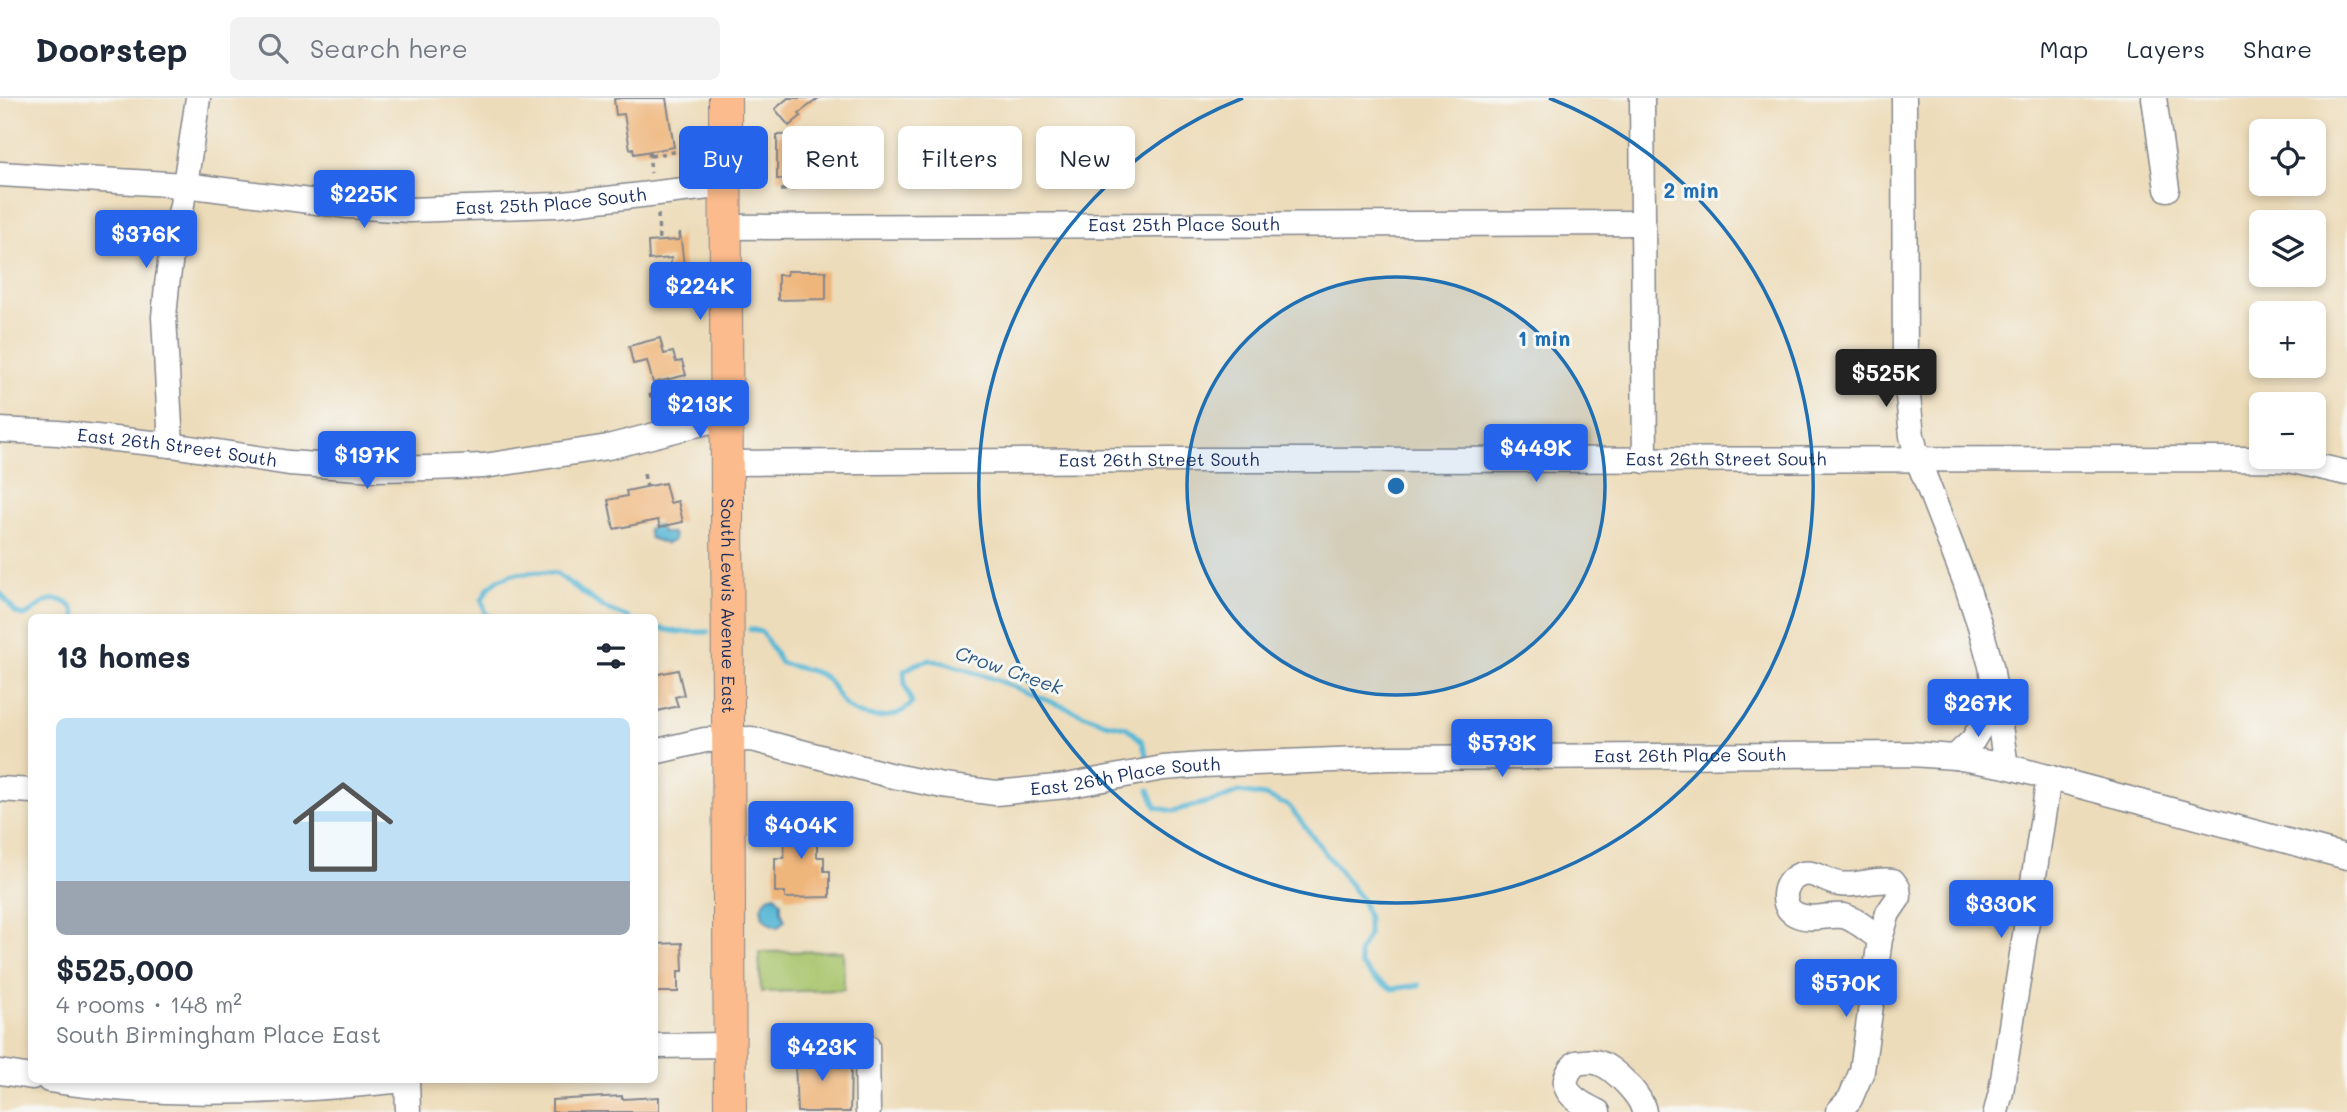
<!DOCTYPE html>
<html lang="en">
<head>
<meta charset="utf-8">
<style>
	body { margin:0; font-family:Mali,sans-serif; background:#f2f2f3; color:#1f2937; height:100vh; display:flex; flex-direction:column; font-size:26px; white-space:nowrap }
	* { box-sizing:border-box; margin:0 }
	p { font-size:23px; color:#747a83 }
	.icon { flex:none; width:38px; height:38px; fill:none; stroke:currentColor; stroke-width:2; stroke-linecap:round; stroke-linejoin:round }
	.map { position:relative; flex:1; overflow:hidden }
	.sheet { position:absolute; left:28px; top:516px; width:630px; height:469px; display:flex; flex-direction:column; background:#fff; border-radius:10px; box-shadow:0 4px 10px #0003 }
	.sheet>* { flex:none }
	.hud { position:absolute; left:679px; top:28px; width:665px; height:63px; display:flex; gap:14px }
	.controls { position:absolute; left:2249px; top:21px; display:grid; gap:14px }
	.controls a { display:grid; place-items:center; width:77px; height:77px; border-radius:10px; background:#fff; box-shadow:0 4px 10px #0003; font-size:35px }
	.price { position:absolute; translate:-50% -60px; padding:0 16px; border-radius:7px; background:#2563eb; color:#fff; font-size:23px; line-height:46px; filter:drop-shadow(0 2px 4px #0008) }
	.price::after { content:''; position:absolute; left:50%; top:42px; width:21px; height:16px; margin-left:-10px; background:inherit; clip-path:polygon(0 0,100% 0,50% 100%) }
	.price.current { background:#222; color:#fff }
	ul { padding:0; list-style:none }
	li { display:grid; align-content:center; gap:14px; height:371px; padding:0 28px }
	li span { display:grid; place-items:center; height:217px; border-radius:10px; color:#555 }
	li>.icon { margin-inline-start:auto }
	span .icon { width:126px; height:126px; fill:#fffc; stroke-width:1 }
	li b { font-size:30px }
	h2 { display:flex; justify-content:space-between; align-items:center; height:84px; padding:0 28px; font-size:30px }
	.pill { padding:0 24px; border-radius:10px; background:#fff; box-shadow:0 4px 10px #0003; font-size:24px; line-height:63px }
	.pill.current { background:#2563eb; color:#fff }
	header { display:flex; align-items:center; gap:42px; box-sizing:border-box; height:98px; padding:0 35px; background:#fff; border-bottom:2px solid #e0e1e3 }
	header strong { font-size:33px }
	nav { display:flex; gap:38px; margin-inline-start:auto; font-size:24px }
	.search { width:490px; height:63px; background:#f2f2f3; display:flex; align-items:center; gap:18px; box-sizing:border-box; padding:0 24px; border-radius:10px; color:#747a83; font-size:26px }
	.map>svg:first-child { display:block }
	.green { fill:#a7c46b; stroke:#617a64; stroke-width:2 }
	.water { fill:#58b8d6; stroke:#3a749a; stroke-width:2 }
	.lines { fill:none; stroke-linecap:round; stroke-linejoin:round }
	.stream { stroke:#58b8d6; stroke-width:5 }
	.building { fill:#efb67b }
	.minor-casing { stroke:#84868c; stroke-width:27 }
	.major-casing { stroke:#84868c; stroke-width:34 }
	.path { stroke:#84868c; stroke-width:3.5; stroke-dasharray:5 5; stroke-linecap:butt }
	.minor { stroke:#fff; stroke-width:24 }
	.major { stroke:#fbbb8c; stroke-width:32 }
	.ring { fill:none; stroke:#1f6fb2; stroke-width:3.5 }
	.labels { text-anchor:middle; stroke-width:6; stroke-linejoin:round; paint-order:stroke }
	.street-label { font-size:18px; fill:#1b2f5e; stroke:#f6f6f2 }
	.water-label { font-size:19px; font-style:italic; fill:#2d5882; stroke:#f6f6f2 }
	.centre { fill:#1f6fb2; stroke:#f6f6f2; stroke-width:3.5 }
	.ring-label { font-size:21px; text-anchor:middle; font-weight:bold; fill:#1f6fb2; stroke:#f6f6f2; stroke-width:6; stroke-linejoin:round; paint-order:stroke }
</style>
</head>
<body>
<header>
<strong>Doorstep</strong>
<div class="search"><svg class="icon" aria-label="search" viewBox="0 0 24 24"><circle cx="10" cy="10" r="6"/><path d="M15 15l6 6"/></svg>Search here</div>
<nav><a>Map</a><a>Layers</a><a>Share</a></nav>
</header>
<div class="map">
<svg width="2347" height="1014" viewBox="0 0 2347 1014">
	<rect width="100%" height="100%" fill="#f6f6f2"/>
	<filter id="ink" filterUnits="userSpaceOnUse"><feTurbulence type="fractalNoise" baseFrequency=".0143" numOctaves="2"/><feDisplacementMap in="SourceGraphic" scale="14" xChannelSelector="R" yChannelSelector="G"/><feConvolveMatrix kernelMatrix="1 2 1 2 8 2 1 2 1" color-interpolation-filters="sRGB"/></filter>
	<filter id="wash" filterUnits="userSpaceOnUse"><feTurbulence type="fractalNoise" baseFrequency=".00686" numOctaves="4" result="noise"/><feDisplacementMap in="SourceGraphic" scale="28" xChannelSelector="R" yChannelSelector="G"/><feGaussianBlur stdDeviation="1.57" result="paint"/><feColorMatrix in="noise" values="0 0 0 0 0 0 0 0 0 0 0 0 0 0 0 0 0 1.4 0 .05"/><feComposite in="paint" operator="in"/></filter>
	<g filter="url(#wash)">
		<rect width="100%" height="100%" fill="#eddcb9"/>
		<polygon class="green" points="843,853 844,892 761,894 759,854"/>
		<g class="water">
			<polygon points="655,427 659,428 663,435 673,435 674,442 666,446 650,440 648,431"/>
			<polygon points="775,797 781,804 781,813 785,822 778,829 772,827 763,820 761,809 768,799"/>
		</g>
		<g class="lines">
			<g class="stream">
				<path d="M0,495L16,515L24,518C32,515 35,510 42,506C56,496 74,504 76,520"/>
				<polyline points="493,520 486,516 482,502 488,490 498,482 513,476 541,474 557,476 604,510 629,520"/>
				<polyline points="654,529 678,534 708,534"/>
				<path d="M750,531L762,534L781,565C792,569 815,572 823,578C833,584 836,597 843,605C860,623 896,624 912,605L905,587L904,573L916,566L930,562L946,565L994,581L1105,625L1126,629L1142,643L1149,666"/>
				<polyline points="1149,692 1156,709 1172,713 1221,701 1239,694 1265,698 1289,708 1362,802 1368,820 1368,838 1359,854 1361,867 1375,881 1392,891 1419,887"/>
			</g>
		</g>
		<g id="blocks">
			<g class="building">
				<polygon points="622,0 666,0 674,49 634,56 633,50 630,51 624,16 616,17 614,1"/>
				<polygon points="788,0 819,0 799,15 801,18 789,28 775,11"/>
				<polygon points="823,36 824,81 777,81 777,37"/>
				<polygon points="680,134 685,176 688,177 682,197 663,191 672,160 649,162 648,144 678,142"/>
				<polygon points="787,173 826,173 826,201 778,202 778,177 787,177"/>
				<polygon points="660,240 664,256 673,254 676,264 682,263 686,277 653,285 647,263 633,266 629,248"/>
				<polygon points="665,385 670,405 678,403 683,424 660,429 658,422 614,431 608,402 627,398 626,393"/>
				<polygon points="678,572 684,597 675,599 678,608 658,613 654,597 654,577"/>
				<polygon points="783,713 807,713 807,733 817,733 817,759 824,759 824,773 830,773 830,799 785,800 785,794 775,794 775,760 784,760"/>
				<polygon points="682,845 683,873 678,873 678,894 654,894 654,846"/>
				<polygon points="806,952 837,952 838,969 851,969 850,1014 797,1014 795,962 806,962"/>
				<polygon points="622,998 622,1001 659,999 659,1014 552,1014 552,1002"/>
			</g>
		</g>
	</g>
	<g filter="url(#ink)">
		<use href="#blocks" fill-opacity="0" stroke="#84868c" stroke-width="2"/>
		<g class="lines">
			<defs>
				<g id="minor">
					<polyline points="1642,0 1645,363"/>
					<polyline points="1904,0 1905,269 1912,338 1918,362 1965,483 1980,528 1991,568 2006,668"/>
					<polyline points="2154,0 2167,91"/>
					<path id="s1" d="M0,76L185,87L349,108L409,112L556,107L726,87"/>
					<path id="s2" d="M726,129L1642,125"/>
					<path id="s3" d="M0,332L58,335L171,347L289,365L374,371L431,370L484,368L608,349L726,319"/>
					<polyline points="171,347 164,219 167,187 173,144 182,107 198,0"/>
					<path id="s4" d="M727,365L1172,362L2264,361L2289,362L2347,375"/>
					<path id="s5" d="M654,654L705,642L752,641L889,677L943,688L996,695L1066,688L1163,670L1203,667L1389,660L1911,656L1955,659L2006,668L2347,759"/>
					<polyline points="1955,659 1973,642 1995,605"/>
					<polyline points="0,691 32,693"/>
					<polyline points="654,948 729,947"/>
					<polyline points="867,948 868,1014"/>
					<polyline points="0,974 32,979"/>
					<path d="M49,982C167,1001 285,994 404,982"/>
					<polyline points="407,982 408,1014"/>
					<path d="M1598,1014C1577,1004 1551,990 1576,965C1584,964 1592,962 1599,965C1614,970 1642,998 1644,1014"/>
					<path d="M1838,1014L1850,1001L1862,973L1880,841L1888,815L1899,799L1898,790L1893,783C1875,780 1857,789 1839,786C1823,783 1810,768 1794,780C1788,785 1785,790 1785,798C1785,806 1788,812 1795,816C1811,824 1827,816 1843,818C1856,821 1869,833 1880,841"/>
					<polyline points="1996,1014 2001,994 2049,679"/>
				</g>
				<g id="major">
					<path id="s6" d="M725,0L730,1014"/>
				</g>
			</defs>
			<use href="#minor" class="minor-casing"/>
			<use href="#major" class="major-casing"/>
			<g class="path">
				<polyline points="649,54 651,75"/>
				<polyline points="650,58 685,52"/>
				<polyline points="781,92 798,91 800,81"/>
				<polyline points="658,116 659,143"/>
				<polyline points="649,298 665,293 667,287 666,282"/>
				<polyline points="644,376 647,389"/>
				<polyline points="654,690 656,681 655,672"/>
			</g>
			<use href="#minor" class="minor"/>
			<use href="#major" class="major"/>
		</g>
	</g>
	<circle cx="1396" cy="388" r="209" fill="#1f6fb2" fill-opacity=".12"/>
	<g class="ring">
		<circle cx="1396" cy="388" r="209"/>
		<path d="M1549 0A417 417 0 1 1 1243 0"/>
	</g>
	<g class="labels">
		<g class="street-label">
			<text dy="6" stroke="none"><textPath href="#s1" startOffset="553">East 25th Place South</textPath></text>
			<text dy="6" stroke="none"><textPath href="#s2" startOffset="458">East 25th Place South</textPath></text>
			<text dy="6" stroke="none"><textPath href="#s3" startOffset="178">East 26th Street South</textPath></text>
			<text dy="6" stroke="none"><textPath href="#s4" startOffset="432">East 26th Street South</textPath></text>
			<text dy="6" stroke="none"><textPath href="#s4" startOffset="999">East 26th Street South</textPath></text>
			<text dy="6" stroke="none"><textPath href="#s6" startOffset="508">South Lewis Avenue East</textPath></text>
			<text dy="6" stroke="none"><textPath href="#s5" startOffset="1046">East 26th Place South</textPath></text>
			<text dy="6" stroke="none"><textPath href="#s5" startOffset="480">East 26th Place South</textPath></text>
		</g>
		<g class="water-label">
			<text transform="translate(1009 572) rotate(19)" y="7">Crow Creek</text>
		</g>
	</g>
	<circle cx="1396" cy="388" r="10" class="centre"/>
	<g class="ring-label">
		<text x="1691" y="100">2 min</text>
		<text x="1544" y="248">1 min</text>
	</g>
</svg>
<div class="controls">
<a><svg class="icon" aria-label="locate" viewBox="0 0 24 24"><circle cx="12" cy="12" r="6"/><path d="M12 2v4M12 18v4M2 12h4M18 12h4"/></svg></a>
<a><svg class="icon" aria-label="layers" viewBox="0 0 24 24"><path d="M12 4l9 5-9 5-9-5zM3 14l9 5 9-5"/></svg></a>
<a>+</a>
<a>−</a>
</div>
<b class="price" style="left:364px;top:132px">$225K</b>
<b class="price" style="left:146px;top:172px">$376K</b>
<b class="price" style="left:700px;top:224px">$224K</b>
<b class="price current" style="left:1886px;top:311px">$525K</b>
<b class="price" style="left:700px;top:342px">$213K</b>
<b class="price" style="left:1536px;top:386px">$449K</b>
<b class="price" style="left:367px;top:393px">$197K</b>
<b class="price" style="left:1978px;top:641px">$267K</b>
<b class="price" style="left:1502px;top:681px">$573K</b>
<b class="price" style="left:801px;top:763px">$404K</b>
<b class="price" style="left:2001px;top:842px">$330K</b>
<b class="price" style="left:1846px;top:921px">$570K</b>
<b class="price" style="left:822px;top:985px">$423K</b>
<div class="hud">
<a class="pill current">Buy</a>
<a class="pill">Rent</a>
<a class="pill">Filters</a>
<a class="pill">New</a>
</div>
<section class="sheet">
<h2>13 homes<svg class="icon" aria-label="filters" viewBox="0 0 24 24"><path d="M4 7h16M4 17h16"/><circle cx="9" cy="7" r="2"/><circle cx="15" cy="17" r="2"/></svg></h2>
<ul>
<li><span style="background:linear-gradient(#bfe0f5 75%,#9aa5b1 0)"><svg class="icon" aria-label="home" viewBox="0 0 24 24"><path d="M3 11l9-7 9 7M6 9v11h12V9"/></svg></span><div><b>$525,000</b><p>4 rooms · 148 m²</p><p>South Birmingham Place East</p></div></li>
</ul>
</section>
</div>
</body>
</html>
